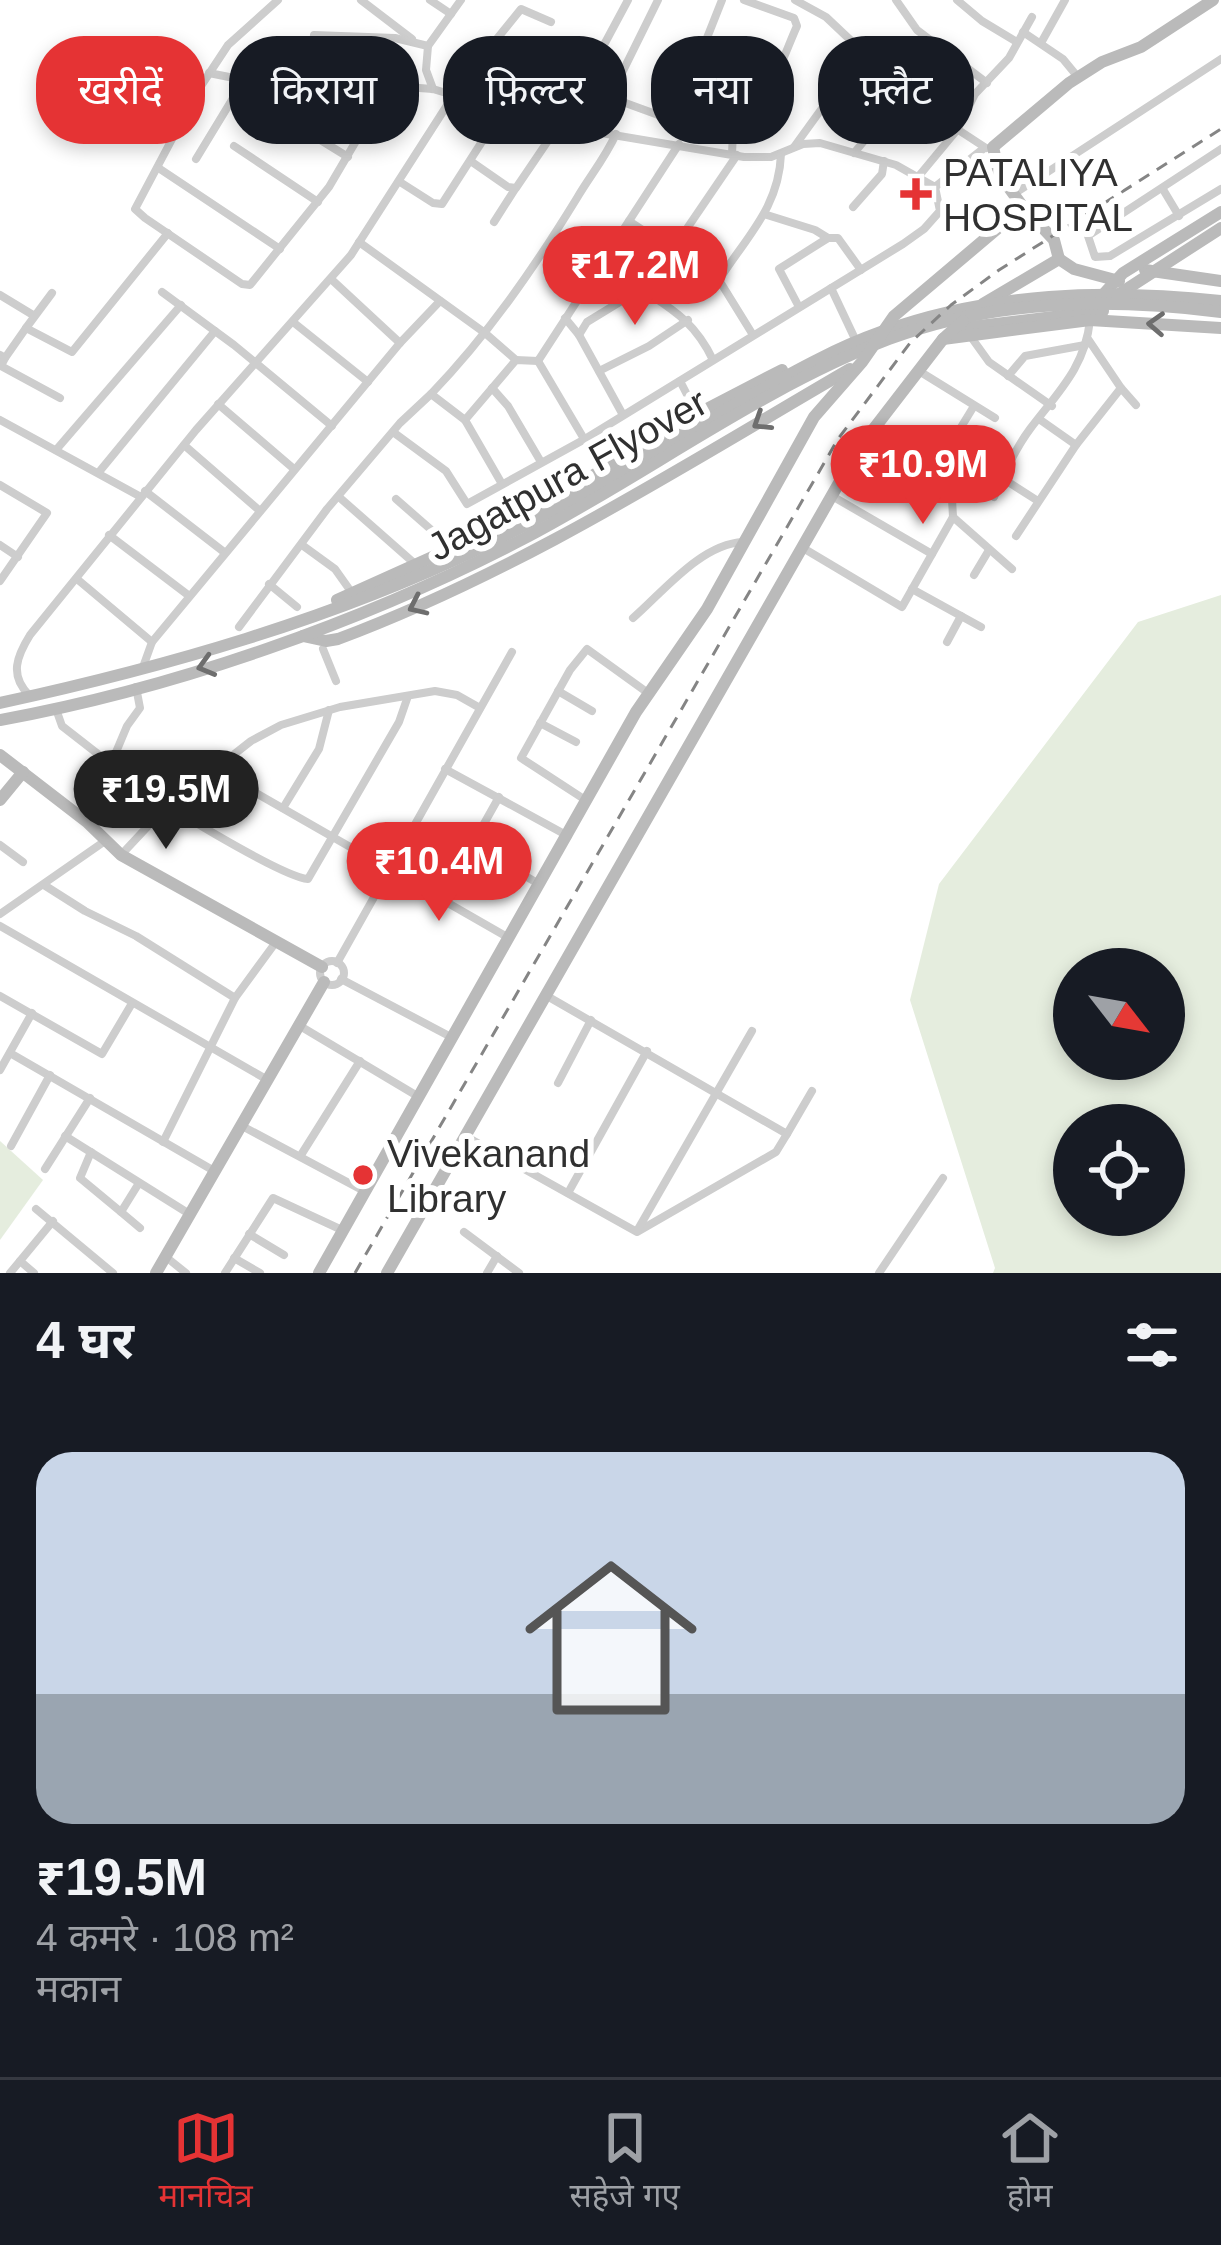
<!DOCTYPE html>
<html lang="hi">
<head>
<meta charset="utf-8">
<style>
	body { margin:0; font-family:Helvetica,"Noto Sans Devanagari",sans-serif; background:#242831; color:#f1f3f6; height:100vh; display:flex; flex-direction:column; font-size:45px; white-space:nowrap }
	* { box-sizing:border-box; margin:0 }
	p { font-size:39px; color:#9ea1a6 }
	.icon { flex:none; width:66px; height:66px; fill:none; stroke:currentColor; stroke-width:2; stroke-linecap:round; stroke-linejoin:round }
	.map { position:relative; height:1273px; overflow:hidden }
	.side { display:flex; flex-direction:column; background:#171b24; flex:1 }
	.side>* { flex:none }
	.top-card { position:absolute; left:36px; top:36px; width:1149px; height:108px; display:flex; gap:24px }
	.needle { width:78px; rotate:121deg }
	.buttons { position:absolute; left:1053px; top:948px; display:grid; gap:24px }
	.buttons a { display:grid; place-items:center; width:132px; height:132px; border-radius:50%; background:#171b24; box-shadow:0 6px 18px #0003; font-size:60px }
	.price { position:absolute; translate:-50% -102px; padding:0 27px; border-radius:42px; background:#e53334; color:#fff; font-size:39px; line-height:78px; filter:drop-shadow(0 3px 6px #0008) }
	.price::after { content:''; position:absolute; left:50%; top:72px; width:36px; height:27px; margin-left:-18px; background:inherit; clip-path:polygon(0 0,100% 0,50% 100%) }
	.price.current { background:#222; color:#fff }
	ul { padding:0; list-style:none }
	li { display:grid; align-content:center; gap:24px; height:636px; padding:0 36px }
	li+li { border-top:3px solid #363941 }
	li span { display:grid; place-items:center; height:372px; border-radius:36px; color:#555 }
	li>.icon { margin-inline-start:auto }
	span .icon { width:216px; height:216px; fill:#fffc; stroke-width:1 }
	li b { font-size:51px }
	h2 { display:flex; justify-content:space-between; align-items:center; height:144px; padding:0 36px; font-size:51px }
	.pill { padding:0 42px; border-radius:48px; background:#171b24; box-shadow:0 6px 18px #0003; font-size:42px; line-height:108px }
	.pill.current { background:#e53334; color:#fff }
	.menu { display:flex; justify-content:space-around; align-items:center; height:168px; border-top:3px solid #363941; background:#171b24; font-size:33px; color:#9ea1a6 }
	.menu a { display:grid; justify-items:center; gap:6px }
	.menu .current { color:#e53334 }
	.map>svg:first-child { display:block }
	.green { fill:#e5edde; fill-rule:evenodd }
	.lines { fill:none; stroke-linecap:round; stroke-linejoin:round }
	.street { stroke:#cdcdcd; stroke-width:8 }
	.secondary { stroke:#bababa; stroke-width:12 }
	.rail { stroke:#858585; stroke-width:3; stroke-dasharray:12 9; stroke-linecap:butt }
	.oneway { stroke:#6e6e6e }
	.poi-dot { fill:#e53334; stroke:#fff; stroke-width:4.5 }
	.labels { text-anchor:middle; stroke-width:12; stroke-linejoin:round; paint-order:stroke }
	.poi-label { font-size:39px; fill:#303030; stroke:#fff; text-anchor:start }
	.street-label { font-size:39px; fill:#303030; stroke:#fff }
</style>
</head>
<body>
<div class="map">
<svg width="1221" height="1273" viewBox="0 0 1221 1273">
	<rect width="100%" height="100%" fill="#fff"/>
	<g class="green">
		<path d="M1221,595V1273H993L995,1268L910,1000L939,884L1138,622ZM1074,969H1164V1059H1074ZM1074,1125H1164V1215H1074Z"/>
		<polygon points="0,1141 43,1180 0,1240"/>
	</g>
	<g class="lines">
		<g class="street">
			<polyline points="278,0 228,45 197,92 135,209 145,218 242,284 250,285 329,187 389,85"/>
			<polyline points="361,0 412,39"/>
			<polyline points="430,0 451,14"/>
			<polyline points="658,0 617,83 620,101 672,120 733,132"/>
			<polyline points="795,0 826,17 917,103 986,148"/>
			<polyline points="896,0 917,30 987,83"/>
			<polyline points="957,0 982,21 1017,42"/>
			<polyline points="1023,32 1063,59 1077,76"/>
			<polyline points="1041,43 1065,0"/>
			<polyline points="428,46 426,70 433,89"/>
			<polyline points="491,46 521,9 551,22"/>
			<polyline points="701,53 722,0"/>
			<polyline points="209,73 244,80"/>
			<polyline points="309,80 433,89 548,124 744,157 771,157 803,144 820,143 896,165 935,187 983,149"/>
			<polyline points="705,80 713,127"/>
			<polyline points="374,85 378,38"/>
			<polyline points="458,98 491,46 522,57 589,70"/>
			<polyline points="267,107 348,157"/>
			<polyline points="569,128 576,97 628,0"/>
			<polyline points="234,146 318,202"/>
			<polyline points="794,147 849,71 868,56"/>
			<polyline points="1221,149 1088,236 1095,257 1110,256 1221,189"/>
			<polyline points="854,153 905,92"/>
			<path d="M732,154L733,132C767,112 782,59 797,26L794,18L744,0"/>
			<polyline points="196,159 244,80 309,80 314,35 395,38 428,46 461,0"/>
			<polyline points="472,162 508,187 516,188 558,126"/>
			<polyline points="160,169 280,249"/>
			<polyline points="918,177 957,130 975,94 1009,58 1032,17"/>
			<polyline points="400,182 433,203 442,204 501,112"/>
			<polyline points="1020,190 1221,59"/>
			<polyline points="1164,191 1179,216"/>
			<polyline points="853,207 882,174 884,161"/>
			<polyline points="767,215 815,230 828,238"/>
			<polyline points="629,221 719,280"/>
			<polyline points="494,222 515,189"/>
			<polyline points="359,242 485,333 516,360"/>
			<polyline points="673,249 737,155"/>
			<path d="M605,257C644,302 685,301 713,360"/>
			<polyline points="331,279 400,343"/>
			<polyline points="831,288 856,341"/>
			<polyline points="162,292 234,345 332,426"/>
			<polyline points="0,295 33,315"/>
			<polyline points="799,307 779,269 828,238 838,238 861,270"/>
			<polyline points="565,318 579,335 623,415"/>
			<polyline points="293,322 368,382"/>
			<polyline points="26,328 52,293"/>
			<polyline points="579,335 587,322 641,289"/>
			<path d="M753,335L719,280C746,237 779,208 781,154"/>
			<polyline points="971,337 989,362 1052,406"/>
			<polyline points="0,355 5,358 1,366 60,398"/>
			<polyline points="5,358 26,328 72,352 168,233"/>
			<polyline points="538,361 603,471"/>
			<polyline points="599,371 649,346 688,320"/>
			<polyline points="919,371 995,418"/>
			<polyline points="1008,376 1025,356 1085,345"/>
			<polyline points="680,381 697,414"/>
			<polyline points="492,388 508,406 541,462"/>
			<polyline points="1121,388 1136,405"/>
			<path d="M431,394C488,335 534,268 577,198C590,176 605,158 616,134"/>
			<polyline points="218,404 294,469"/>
			<polyline points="1039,419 1076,445"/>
			<polyline points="0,420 141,497"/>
			<polyline points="465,420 502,484"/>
			<polyline points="393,432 446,471 467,504 585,439 903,244 924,229 940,211 935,187"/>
			<polyline points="184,445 260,511"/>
			<polyline points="860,449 928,482 952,499 953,517"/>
			<polyline points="56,450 181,305"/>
			<polyline points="99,472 215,331"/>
			<polyline points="1002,478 1038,501"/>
			<polyline points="928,481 974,406"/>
			<polyline points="0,485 47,513 0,581"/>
			<polyline points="145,491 224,552"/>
			<polyline points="832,496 932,554"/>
			<polyline points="339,497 414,563"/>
			<path d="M994,497C1004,473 1015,449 1030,429C1057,393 1085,368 1090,320"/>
			<polyline points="396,499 452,548"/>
			<polyline points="109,535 188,595"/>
			<polyline points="1016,536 1076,445 1121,388 1088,339"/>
			<polyline points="0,545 18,557"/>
			<polyline points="302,545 335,569 352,593"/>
			<polyline points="803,548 902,607 953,517 1012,569"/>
			<polyline points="974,575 989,550"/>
			<polyline points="77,579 152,642 400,343 440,301"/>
			<polyline points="269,584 297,607"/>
			<polyline points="912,589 981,627"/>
			<path d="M633,618C663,592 701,544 743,542"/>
			<polyline points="239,627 327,509 400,423 431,394 465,420 516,360 538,361 679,144"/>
			<polyline points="947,642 961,616"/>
			<polyline points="323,649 336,681"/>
			<polyline points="143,667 152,642"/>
			<polyline points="558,691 592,711"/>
			<path d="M29,695C9,675 17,656 30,635L196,430L351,255L453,96"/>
			<polyline points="56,709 62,726 112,765"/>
			<polyline points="540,723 576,742"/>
			<polyline points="445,769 568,836"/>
			<polyline points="216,770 509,938"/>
			<polyline points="499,797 472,845 539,884"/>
			<polyline points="587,801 521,758 570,670 587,649 648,693"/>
			<path d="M169,805C191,821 285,877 308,879L399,722L408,696"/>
			<polyline points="283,808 319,749 329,710"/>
			<polyline points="87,821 127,726 140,708 136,687"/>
			<polyline points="0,845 23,862"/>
			<polyline points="121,855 163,810 251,741 281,725 340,707 435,691 457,695 480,708"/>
			<polyline points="44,885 85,911 136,936 235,998"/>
			<polyline points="0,914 105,841"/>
			<polyline points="0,926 266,1079"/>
			<circle cx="332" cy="973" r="12"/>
			<polyline points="337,963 512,652"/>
			<polyline points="341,979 451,1037"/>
			<polyline points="0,996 102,1054 131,1005"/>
			<polyline points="547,996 787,1134 812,1091"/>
			<polyline points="300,1026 419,1097"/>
			<polyline points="10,1053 216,1172"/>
			<polyline points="0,1070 32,1013"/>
			<polyline points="558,1083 591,1020"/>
			<polyline points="242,1126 364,1191"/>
			<polyline points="65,1136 191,1215"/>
			<polyline points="465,1136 637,1232 776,1152 787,1134"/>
			<polyline points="163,1142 235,998 276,942"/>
			<polyline points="11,1146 50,1075"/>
			<polyline points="91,1152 80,1178 121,1212 139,1183"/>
			<polyline points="301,1155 360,1061"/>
			<polyline points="45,1169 90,1098"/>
			<polyline points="568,1193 647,1051"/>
			<polyline points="36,1209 113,1273"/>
			<polyline points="121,1212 140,1228"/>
			<polyline points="637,1231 752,1031"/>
			<polyline points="464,1232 519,1273"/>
			<polyline points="249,1234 284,1255"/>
			<polyline points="166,1257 186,1273"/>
			<polyline points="234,1258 260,1273"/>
			<polyline points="10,1273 20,1261"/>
			<polyline points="34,1273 20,1261 53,1221"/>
			<polyline points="225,1273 273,1198 342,1230"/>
			<polyline points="487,1273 497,1256"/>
			<polyline points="879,1273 943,1178"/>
		</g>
		<g class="secondary">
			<polyline points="1023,207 1054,240 1059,259"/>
			<polyline points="1059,259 1074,269 1119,281"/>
			<polyline points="1145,270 1221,281"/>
			<polyline points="1116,296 1221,228"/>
			<polyline points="1100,298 1123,273 1221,212"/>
			<polyline points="983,304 1059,259"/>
			<polyline points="956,334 971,327 1103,311"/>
			<polyline points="943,339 1090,320 1221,328"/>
			<polyline points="337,600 528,514 697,414 782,370"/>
			<path d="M303,636L326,641L338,639C520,571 683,466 850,369"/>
			<path d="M0,703C165,667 330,620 482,547C572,503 656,449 743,400C788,375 833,349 881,332C992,292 1105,289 1221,301"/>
			<path d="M0,720C176,688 363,622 523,539C646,475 759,389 889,339C995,299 1110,298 1221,312"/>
			<polyline points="0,755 87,822 121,855 322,967"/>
			<polyline points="0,800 23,772"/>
			<polyline points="156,1273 324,982"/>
			<polyline points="319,1273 636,712 707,609 814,417 862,362 894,316 1023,207 999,174 993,147 1069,83 1102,62 1141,47 1213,0"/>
			<polyline points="387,1273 859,448 943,339 963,321"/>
		</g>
		<polyline class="rail" points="355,1273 838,439 910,343 951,305 999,270 1221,129"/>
	</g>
	<defs><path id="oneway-chevron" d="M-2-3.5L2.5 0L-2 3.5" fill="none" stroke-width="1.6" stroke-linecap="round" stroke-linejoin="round" transform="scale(3)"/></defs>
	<g class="oneway">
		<use href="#oneway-chevron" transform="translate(1156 324) rotate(-177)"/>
		<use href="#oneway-chevron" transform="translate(761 422) rotate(147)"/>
		<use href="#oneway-chevron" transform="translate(417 606) rotate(155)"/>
		<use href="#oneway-chevron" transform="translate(206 666) rotate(164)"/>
	</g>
	<g class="poi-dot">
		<path d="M910 176h12v12h12v12h-12v12h-12v-12h-12v-12h12z"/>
		<circle cx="363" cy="1175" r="12"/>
	</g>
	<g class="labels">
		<g class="poi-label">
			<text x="943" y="186">PATALIYA<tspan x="943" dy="45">HOSPITAL</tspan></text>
			<text x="387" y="1167">Vivekanand<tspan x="387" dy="45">Library</tspan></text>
		</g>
		<g class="street-label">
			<text transform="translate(567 474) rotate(-29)" y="14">Jagatpura Flyover</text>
		</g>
	</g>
</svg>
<div class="buttons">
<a><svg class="needle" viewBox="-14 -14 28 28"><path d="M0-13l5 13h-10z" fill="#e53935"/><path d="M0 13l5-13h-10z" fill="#9ea1a6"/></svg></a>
<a><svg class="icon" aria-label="locate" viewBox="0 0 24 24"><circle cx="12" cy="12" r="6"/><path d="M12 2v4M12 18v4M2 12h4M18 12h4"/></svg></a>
</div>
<b class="price" style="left:635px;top:328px">₹17.2M</b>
<b class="price" style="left:923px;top:527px">₹10.9M</b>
<b class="price current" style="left:166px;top:852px">₹19.5M</b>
<b class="price" style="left:439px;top:924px">₹10.4M</b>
<div class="top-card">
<a class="pill current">खरीदें</a>
<a class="pill">किराया</a>
<a class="pill">फ़िल्टर</a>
<a class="pill">नया</a>
<a class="pill">फ़्लैट</a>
</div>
</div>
<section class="side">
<h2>4 घर<svg class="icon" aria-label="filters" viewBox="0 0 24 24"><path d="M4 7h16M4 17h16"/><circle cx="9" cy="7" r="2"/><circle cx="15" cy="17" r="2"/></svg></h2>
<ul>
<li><span style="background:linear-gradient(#c9d6e8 65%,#9aa5b1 0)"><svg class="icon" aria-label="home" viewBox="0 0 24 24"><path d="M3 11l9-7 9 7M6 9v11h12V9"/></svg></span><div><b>₹19.5M</b><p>4 कमरे · 108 m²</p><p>मकान</p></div></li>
</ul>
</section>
<nav class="menu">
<a class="current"><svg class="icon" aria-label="map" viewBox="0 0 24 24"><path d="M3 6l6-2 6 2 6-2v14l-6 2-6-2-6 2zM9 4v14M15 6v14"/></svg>मानचित्र</a>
<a><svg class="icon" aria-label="saved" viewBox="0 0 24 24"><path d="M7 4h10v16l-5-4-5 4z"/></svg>सहेजे गए</a>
<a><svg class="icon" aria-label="home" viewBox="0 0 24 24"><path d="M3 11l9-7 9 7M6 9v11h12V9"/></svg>होम</a>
</nav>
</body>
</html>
